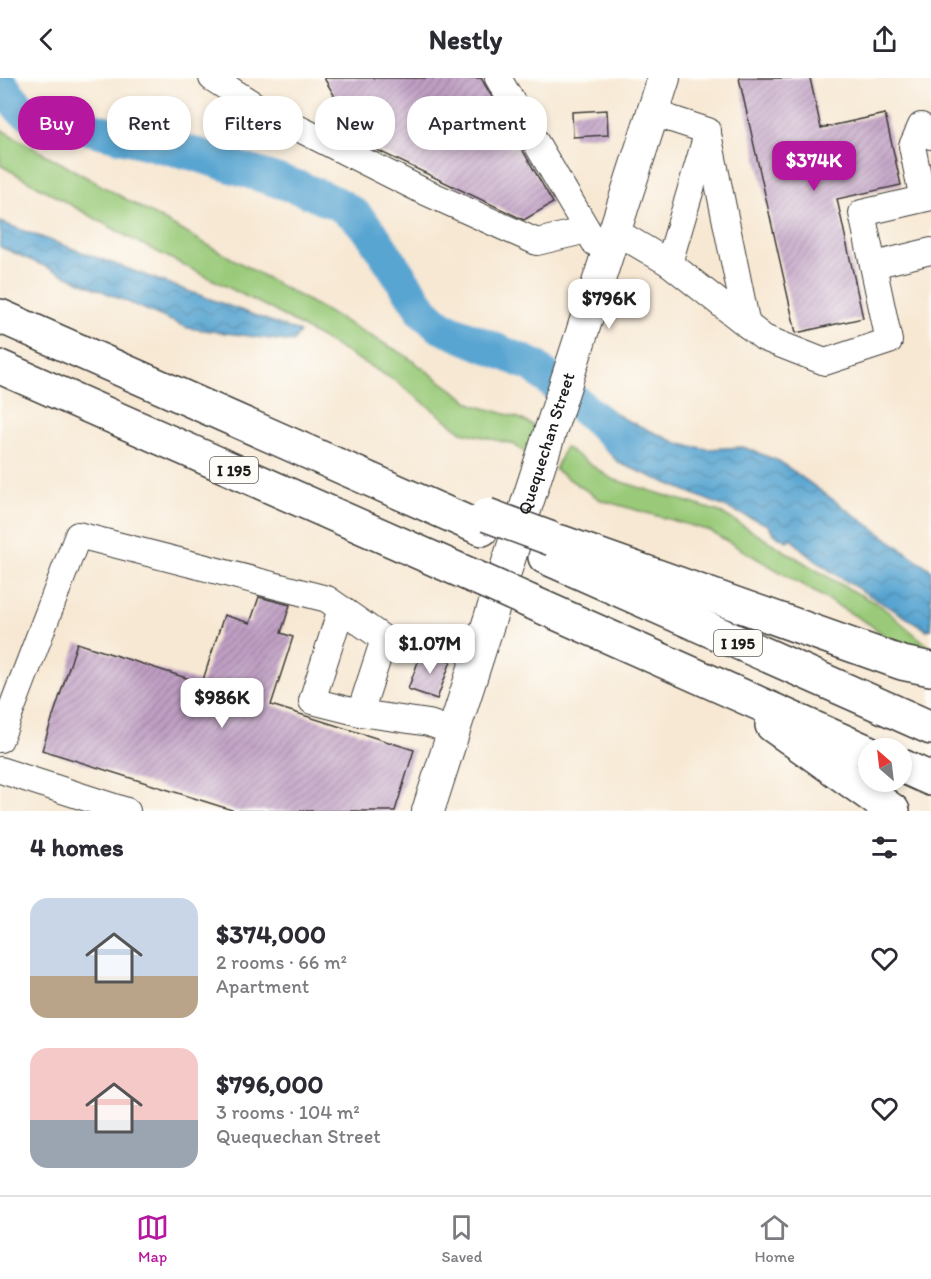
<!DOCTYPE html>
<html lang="en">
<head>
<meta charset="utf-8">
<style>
	body { margin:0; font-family:Itim,sans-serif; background:#f7f7f7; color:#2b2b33; height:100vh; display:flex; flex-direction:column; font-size:22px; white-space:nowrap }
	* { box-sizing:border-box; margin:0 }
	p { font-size:20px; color:#7c7c81 }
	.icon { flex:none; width:33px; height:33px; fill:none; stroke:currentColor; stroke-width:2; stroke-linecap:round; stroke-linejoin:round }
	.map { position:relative; height:733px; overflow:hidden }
	.panel { display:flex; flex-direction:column; background:#fff; flex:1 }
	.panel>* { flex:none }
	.banner { position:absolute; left:18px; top:18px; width:600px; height:54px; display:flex; gap:12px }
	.needle { width:39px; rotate:332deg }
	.buttons { position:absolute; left:858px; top:660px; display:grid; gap:12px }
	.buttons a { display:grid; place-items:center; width:54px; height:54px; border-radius:50%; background:#fff; box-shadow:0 3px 9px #0003; font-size:30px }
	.price { position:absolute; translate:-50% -51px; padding:0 14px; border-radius:12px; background:#fff; color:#222; font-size:20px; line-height:39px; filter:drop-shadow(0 2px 3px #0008) }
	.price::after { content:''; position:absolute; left:50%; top:36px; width:18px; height:14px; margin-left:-9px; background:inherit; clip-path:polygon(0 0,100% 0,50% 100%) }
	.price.selected { background:#b5179e; color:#fff }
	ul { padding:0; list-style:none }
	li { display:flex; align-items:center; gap:18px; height:150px; padding:0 30px }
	li span { display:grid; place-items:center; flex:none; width:168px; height:120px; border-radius:18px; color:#555 }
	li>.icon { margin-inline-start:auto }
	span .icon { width:72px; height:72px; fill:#fffc; stroke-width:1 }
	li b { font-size:26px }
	h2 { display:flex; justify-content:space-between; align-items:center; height:72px; padding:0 30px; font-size:26px }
	.chip { padding:0 21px; border-radius:24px; background:#fff; box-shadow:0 3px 9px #0003; font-size:21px; line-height:54px }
	.chip.selected { background:#b5179e; color:#fff }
	header { display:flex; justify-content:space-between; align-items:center; height:78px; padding:0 30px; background:#fff; font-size:27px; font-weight:700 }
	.menu { display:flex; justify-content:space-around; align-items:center; height:84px; border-top:2px solid #e1e1e2; background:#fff; font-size:16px; color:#7c7c81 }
	.menu a { display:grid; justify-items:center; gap:3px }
	.menu .selected { color:#b5179e }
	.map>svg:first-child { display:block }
	.green { fill:#9aca79; stroke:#5b734a; stroke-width:1.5 }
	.water { fill:url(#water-waves); stroke:#3a6076; stroke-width:1.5 }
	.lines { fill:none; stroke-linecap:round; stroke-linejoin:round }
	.river { stroke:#58a5d1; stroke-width:34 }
	.building { fill:url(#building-hatch) }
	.minor-casing { stroke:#3d3b37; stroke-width:28 }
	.major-casing { stroke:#3d3b37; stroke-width:34 }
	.highway-casing { stroke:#3d3b37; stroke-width:36 }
	.minor { stroke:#fff; stroke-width:26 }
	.major { stroke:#fff; stroke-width:32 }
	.highway { stroke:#fff; stroke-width:33 }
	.highway-bridge-casing { stroke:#3d3b37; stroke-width:36; stroke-linecap:butt }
	.highway-bridge { stroke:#fff; stroke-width:33 }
	.labels { text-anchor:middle; stroke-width:4.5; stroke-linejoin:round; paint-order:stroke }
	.shield { fill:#fdfcf7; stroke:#605f5e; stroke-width:1.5 }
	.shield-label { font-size:16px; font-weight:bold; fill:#1c1c1c }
	.street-label { font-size:18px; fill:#1c1c1c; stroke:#fdfcf7 }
</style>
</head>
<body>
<header><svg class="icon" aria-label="back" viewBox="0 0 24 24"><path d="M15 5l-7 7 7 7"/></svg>Nestly<svg class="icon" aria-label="share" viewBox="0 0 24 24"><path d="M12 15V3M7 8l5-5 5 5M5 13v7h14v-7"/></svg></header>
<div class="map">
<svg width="931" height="733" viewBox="0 0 931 733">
	<defs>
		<pattern id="water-waves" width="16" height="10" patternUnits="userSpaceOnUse" patternTransform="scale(1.5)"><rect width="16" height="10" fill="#58a5d1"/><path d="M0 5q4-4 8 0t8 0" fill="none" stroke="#4886a9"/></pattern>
		<pattern id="building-hatch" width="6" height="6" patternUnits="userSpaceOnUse" patternTransform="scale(1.5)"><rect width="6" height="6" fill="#c09fc4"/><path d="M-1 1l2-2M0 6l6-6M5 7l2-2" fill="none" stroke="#9b819e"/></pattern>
	</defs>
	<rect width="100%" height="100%" fill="#fdfcf7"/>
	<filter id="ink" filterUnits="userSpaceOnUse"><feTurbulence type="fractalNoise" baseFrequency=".0167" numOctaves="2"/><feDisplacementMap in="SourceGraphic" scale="12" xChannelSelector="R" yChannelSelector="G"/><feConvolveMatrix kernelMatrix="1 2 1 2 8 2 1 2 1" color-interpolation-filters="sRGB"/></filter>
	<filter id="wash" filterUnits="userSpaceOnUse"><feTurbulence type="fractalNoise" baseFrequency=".008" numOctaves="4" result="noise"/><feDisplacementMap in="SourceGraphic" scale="24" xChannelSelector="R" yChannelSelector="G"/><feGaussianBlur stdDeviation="1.35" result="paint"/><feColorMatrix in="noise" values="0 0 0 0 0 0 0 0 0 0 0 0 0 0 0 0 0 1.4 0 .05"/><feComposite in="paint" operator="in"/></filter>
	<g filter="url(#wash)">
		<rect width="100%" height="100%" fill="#f7e8d3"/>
		<g class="green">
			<polygon points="0,51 403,276 474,327 519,340 538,350 527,376 513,366 462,354 394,302 271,231 128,159 0,87"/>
			<polygon points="565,369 612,401 720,434 833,502 881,528 931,570 931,587 922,586 869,546 710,453 601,422 555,392"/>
		</g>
		<g class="water">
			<polygon points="0,144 300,254 293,264 188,250 0,169"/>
			<path d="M597,322L624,341L680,366L708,371L743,369L779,383L931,492V551L927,552C897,533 809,486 792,460L787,463L775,457L768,447L619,385L583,348Z"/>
		</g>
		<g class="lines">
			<polyline class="river" points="0,6 21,31 31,36 198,77 300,110 338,126 355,137 372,156 423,233 441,249 534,288 625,366"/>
		</g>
		<g id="blocks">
			<g class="building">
				<polygon points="324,0 481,0 553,125 524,142 362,65"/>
				<polygon points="739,0 810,0 821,50 885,36 901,107 837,121 863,240 796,255"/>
				<polygon points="607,32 608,57 573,59 572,34"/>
				<polygon points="259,519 290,527 281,555 293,559 271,627 414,672 395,733 235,733 42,672 77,565 202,605 224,537 250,545"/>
				<polygon points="422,573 451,583 437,621 408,611"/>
			</g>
		</g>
	</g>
	<g filter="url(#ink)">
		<use href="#blocks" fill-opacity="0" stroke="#3d3b37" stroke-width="1.5"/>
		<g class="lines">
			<defs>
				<g id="minor">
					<polyline points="212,0 262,32 421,112 537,164 587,152"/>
					<polyline points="498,0 595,165"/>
					<polyline points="653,35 708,53 669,185 764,260 825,284 889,263 862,135 931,119"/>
					<polyline points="708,56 747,247"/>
					<polyline points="931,58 921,48 912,68 921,112 931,116"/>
					<polyline points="615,153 669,185"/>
					<polyline points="874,187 931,173"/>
					<polyline points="341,531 312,623 360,635"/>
					<polyline points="0,661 78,457 327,521 384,561 360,635 429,645 454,654"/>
					<polyline points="0,692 127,733"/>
				</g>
				<g id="major">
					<path id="s1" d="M428,733L664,0"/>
				</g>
				<g id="highway">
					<polyline points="0,238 482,451"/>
					<polyline points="0,289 468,496"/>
					<polyline points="561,464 902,585 931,591"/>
					<polyline points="545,479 931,650"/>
					<polyline points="531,524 868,674"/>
					<polyline points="772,647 893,733"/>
					<polyline points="902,688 931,701"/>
				</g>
			</defs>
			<use href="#minor" class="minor-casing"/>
			<use href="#major" class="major-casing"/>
			<use href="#highway" class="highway-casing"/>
			<use href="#minor" class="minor"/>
			<use href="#major" class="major"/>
			<use href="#highway" class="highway"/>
			<defs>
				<g id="highway-bridge">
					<polyline points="487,437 552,461"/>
					<polyline points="468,496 531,524"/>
				</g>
			</defs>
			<use href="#highway-bridge" class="highway-bridge-casing"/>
			<use href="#highway-bridge" class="highway-bridge"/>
		</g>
	</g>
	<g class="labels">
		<g class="shield">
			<rect x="210" y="379" width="48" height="26" rx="4.5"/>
			<rect x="714" y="552" width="48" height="26" rx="4.5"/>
		</g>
		<g class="shield-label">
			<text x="234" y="398">I 195</text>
			<text x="738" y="571">I 195</text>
		</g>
		<g class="street-label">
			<text dy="6" stroke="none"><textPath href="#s1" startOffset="386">Quequechan Street</textPath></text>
		</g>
	</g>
</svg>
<div class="buttons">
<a><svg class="needle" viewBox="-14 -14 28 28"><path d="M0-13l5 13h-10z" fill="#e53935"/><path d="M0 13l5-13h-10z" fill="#7c7c81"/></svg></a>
</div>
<b class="price selected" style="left:814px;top:114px">$374K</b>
<b class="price" style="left:609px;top:252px">$796K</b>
<b class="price" style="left:430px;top:597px">$1.07M</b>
<b class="price" style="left:222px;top:651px">$986K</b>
<div class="banner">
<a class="chip selected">Buy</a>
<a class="chip">Rent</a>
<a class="chip">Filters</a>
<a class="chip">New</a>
<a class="chip">Apartment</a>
</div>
</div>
<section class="panel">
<h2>4 homes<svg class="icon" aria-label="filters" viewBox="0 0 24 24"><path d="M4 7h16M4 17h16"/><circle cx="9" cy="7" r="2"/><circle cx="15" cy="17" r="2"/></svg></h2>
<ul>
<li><span style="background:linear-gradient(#c9d6e8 65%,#b9a48a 0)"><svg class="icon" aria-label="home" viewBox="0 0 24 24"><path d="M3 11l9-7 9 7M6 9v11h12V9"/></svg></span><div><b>$374,000</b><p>2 rooms · 66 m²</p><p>Apartment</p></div><svg class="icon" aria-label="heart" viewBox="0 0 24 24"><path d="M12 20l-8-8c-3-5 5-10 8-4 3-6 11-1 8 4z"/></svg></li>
<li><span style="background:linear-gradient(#f6c9c9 60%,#9aa5b1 0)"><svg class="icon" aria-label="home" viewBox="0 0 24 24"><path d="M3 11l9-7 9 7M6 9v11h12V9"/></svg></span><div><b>$796,000</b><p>3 rooms · 104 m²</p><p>Quequechan Street</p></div><svg class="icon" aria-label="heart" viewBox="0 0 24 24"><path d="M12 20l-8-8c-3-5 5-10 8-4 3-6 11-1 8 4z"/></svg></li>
</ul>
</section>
<nav class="menu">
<a class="selected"><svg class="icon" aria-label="map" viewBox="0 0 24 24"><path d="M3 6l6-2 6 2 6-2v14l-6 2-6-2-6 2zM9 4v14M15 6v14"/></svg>Map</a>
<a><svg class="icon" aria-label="saved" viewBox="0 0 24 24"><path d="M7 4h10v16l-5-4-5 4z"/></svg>Saved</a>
<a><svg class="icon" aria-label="home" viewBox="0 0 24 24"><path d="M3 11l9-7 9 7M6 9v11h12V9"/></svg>Home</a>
</nav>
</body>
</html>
